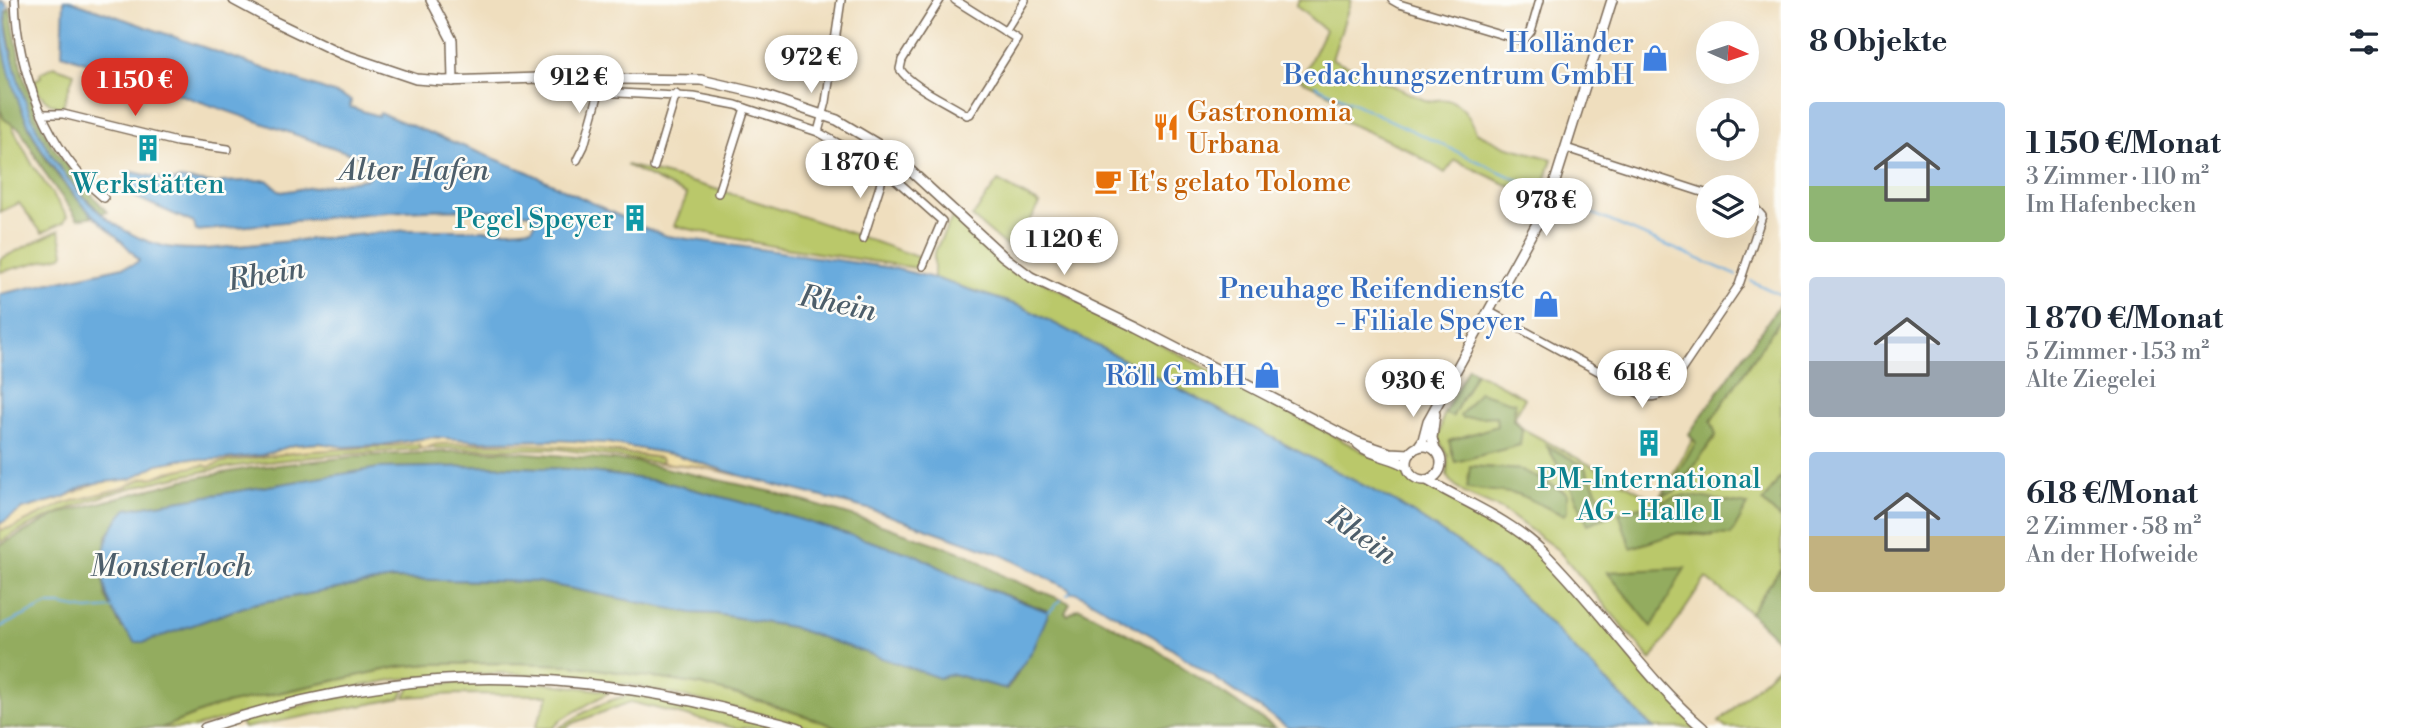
<!DOCTYPE html>
<html lang="de">
<head>
<meta charset="utf-8">
<style>
	body { margin:0; font-family:"Libre Bodoni",serif; background:#f2f2f3; color:#1f2937; height:100vh; display:flex; flex-direction:column; font-size:26px; white-space:nowrap }
	* { box-sizing:border-box; margin:0 }
	p { font-size:23px; color:#747a83 }
	.icon { flex:none; width:38px; height:38px; fill:none; stroke:currentColor; stroke-width:2; stroke-linecap:round; stroke-linejoin:round }
	.map { position:relative; flex:1; overflow:hidden }
	.sheet { display:flex; flex-direction:column; background:#fff; width:630px }
	.sheet>* { flex:none }
	.needle { width:46px; rotate:93deg }
	.fabs { position:absolute; left:1696px; top:21px; display:grid; gap:14px }
	.fabs a { display:grid; place-items:center; width:63px; height:63px; border-radius:50%; background:#fff; box-shadow:0 7px 28px #0002; font-size:35px }
	.price { position:absolute; translate:-50% -60px; padding:0 16px; border-radius:24px; background:#fff; color:#222; font-size:23px; line-height:46px; filter:drop-shadow(0 2px 4px #0008) }
	.price::after { content:''; position:absolute; left:50%; top:42px; width:21px; height:16px; margin-left:-10px; background:inherit; clip-path:polygon(0 0,100% 0,50% 100%) }
	.price.on { background:#d93025; color:#fff }
	ul { padding:0; list-style:none }
	li { display:flex; align-items:center; gap:21px; height:175px; padding:0 28px }
	li span { display:grid; place-items:center; flex:none; width:196px; height:140px; border-radius:7px; color:#555 }
	li>.icon { margin-inline-start:auto }
	span .icon { width:84px; height:84px; fill:#fffc; stroke-width:1 }
	li b { font-size:30px }
	h2 { display:flex; justify-content:space-between; align-items:center; height:84px; padding:0 28px; font-size:30px }
	main { display:flex; flex:1; min-height:0 }
	.map>svg:first-child { display:block }
	.green { fill:#bac86a; stroke:#7a7944; stroke-width:2; fill-rule:evenodd }
	.forest { fill:#93ac5e; stroke:#676b3e; stroke-width:2; fill-rule:evenodd }
	.sand { fill:#eeda9e; stroke:#94825e; stroke-width:2 }
	.water { fill:#69abdd; stroke:#526a7e; stroke-width:2 }
	.lines { fill:none; stroke-linecap:round; stroke-linejoin:round }
	.stream { stroke:#69abdd; stroke-width:2 }
	.minor-casing { stroke:#7a6956; stroke-width:10 }
	.tertiary-casing { stroke:#7a6956; stroke-width:12 }
	.minor { stroke:#fff; stroke-width:7 }
	.tertiary { stroke:#fff; stroke-width:9 }
	.labels { text-anchor:middle; stroke-width:5; stroke-linejoin:round; paint-order:stroke }
	.shop-label { font-size:28px; fill:#366cbe; stroke:#fdfcf7; text-anchor:end }
	.food-label { font-size:28px; fill:#c56008; stroke:#fdfcf7; text-anchor:start }
	.culture-label { font-size:28px; fill:#0d838f; stroke:#fdfcf7 }
	.water-label { font-size:30px; font-style:italic; fill:#4d5e6a; stroke:#fdfcf7 }
</style>
</head>
<body>
<main>
<div class="map">
<svg width="1781" height="728" viewBox="0 0 1781 728">
	<rect width="100%" height="100%" fill="#fdfcf7"/>
	<filter id="ink" filterUnits="userSpaceOnUse"><feTurbulence type="fractalNoise" baseFrequency=".0143" numOctaves="2"/><feDisplacementMap in="SourceGraphic" scale="14" xChannelSelector="R" yChannelSelector="G"/><feConvolveMatrix kernelMatrix="1 2 1 2 8 2 1 2 1" color-interpolation-filters="sRGB"/></filter>
	<filter id="wash" filterUnits="userSpaceOnUse"><feTurbulence type="fractalNoise" baseFrequency=".00686" numOctaves="4" result="noise"/><feDisplacementMap in="SourceGraphic" scale="28" xChannelSelector="R" yChannelSelector="G"/><feGaussianBlur stdDeviation="1.57" result="paint"/><feColorMatrix in="noise" values="0 0 0 0 0 0 0 0 0 0 0 0 0 0 0 0 0 1.4 0 .05"/><feComposite in="paint" operator="in"/></filter>
	<g filter="url(#wash)">
		<rect width="100%" height="100%" fill="#efdebe"/>
		<g class="green">
			<path d="M1299,0H1351L1332,59L1429,102C1455,93 1468,110 1476,132L1505,146L1552,159L1539,200L1455,160L1445,173L1405,148L1341,120L1348,103L1301,80L1325,30L1296,6Z"/>
			<path d="M54,66L74,73L62,108C47,104 38,95 33,81L41,77L40,73Z"/>
			<polygon points="0,92 14,130 32,164 67,216 64,222 42,233 19,203 0,212"/>
			<path d="M626,165C726,189 824,223 920,258L922,262L916,268L772,246L674,226L687,195Z"/>
			<polygon points="998,181 1040,204 1012,251 972,217"/>
			<polygon points="953,216 1000,259 1364,452 1402,465 1411,480 1430,485 1512,531 1536,549 1700,728 1653,728 1521,595 1469,550 1397,503 1023,307 934,278 934,253"/>
			<polygon points="59,230 64,253 62,256 0,272 0,259"/>
			<path d="M1781,318V476L1763,502L1781,519V568L1750,613L1706,578L1651,660L1558,550L1503,510L1464,493L1449,480L1447,475L1448,456L1438,439L1444,413L1453,416L1476,372L1525,398L1514,418L1523,429L1657,501L1693,439L1696,443L1664,495L1675,492L1716,436L1711,421ZM1477,394L1516,407L1512,420L1520,445L1455,462L1449,441L1498,427L1496,416L1463,418L1461,416ZM1547,446L1609,516L1570,485ZM1470,466L1522,470L1564,491L1566,493L1563,515L1518,494ZM1747,505L1712,536L1678,533Z"/>
			<polygon points="550,443 601,448 609,452 661,458 663,461 659,463 560,449 431,448 434,444 444,444"/>
			<path d="M419,444L420,449C281,458 123,469 0,542V530L14,527L62,504L125,487L143,478L155,477L189,467L204,465L209,467L222,462L299,452Z"/>
			<polygon points="513,663 572,665 701,685 767,703 840,728 813,728 757,713 631,685 559,676 499,673 397,679 299,698 192,728 161,728 217,706 398,667 430,664"/>
			<polygon points="1781,663 1781,728 1726,728 1719,722"/>
			<polygon points="482,681 542,683 608,691 608,693 562,719 553,728 535,728 549,695 458,694 405,697 410,686"/>
			<polygon points="402,687 404,691 401,698 244,728 240,721 329,699"/>
			<path d="M633,694L725,713L784,728H735L631,702L573,723L566,728H559C583,712 605,700 633,694Z"/>
		</g>
		<g class="forest">
			<path d="M10,8L22,72L37,117L51,144L66,165L107,212L101,213C82,195 63,174 48,152C21,113 13,61 5,15Z"/>
			<path d="M0,30C10,83 26,136 60,179C70,192 82,204 93,216L78,219L48,178L20,129L4,119L0,109Z"/>
			<polygon points="1780,304 1781,318 1711,421 1716,435 1675,492 1663,495 1696,443 1689,434"/>
			<polygon points="1468,367 1476,372 1452,417 1444,413"/>
			<polygon points="1479,392 1515,403 1513,420 1522,430 1520,445 1455,462 1449,441 1497,426 1496,416 1462,418 1460,416"/>
			<polygon points="1546,445 1584,466 1609,516 1588,524 1570,485"/>
			<path d="M466,451H504L637,462L773,492L875,523L969,555L1005,577L1070,603L1065,613L1068,615L1078,608L1082,609L1154,648L1275,728H840L767,703L701,685L572,665L513,663L430,664L398,667L217,706L161,728H0V545L58,514L184,480L251,468L360,456ZM490,466L568,469L665,482L763,508L918,556L964,580L1049,611L1015,678L1007,689L953,674L939,677L791,627L716,614L692,613L538,582L392,579L252,604L145,642L121,627L106,597L102,572L107,536L127,509L379,468Z"/>
			<polygon points="1470,466 1522,470 1567,493 1567,512 1563,515 1518,494 1467,488"/>
			<polygon points="1781,476 1781,519 1763,502"/>
			<polygon points="1685,495 1748,505 1731,535 1678,533 1631,548 1619,513"/>
			<polygon points="1685,568 1652,627 1607,572"/>
			<polygon points="1781,568 1781,643 1750,613"/>
		</g>
		<path class="sand" d="M432,437L481,441L557,440L607,443L676,455L742,476L695,466L659,463L663,461L661,458C588,446 515,441 440,444C432,444 429,449 420,449L419,444L299,452L222,462L209,467L204,465L167,472L155,477L143,478L125,487L62,504L14,527L0,530V524L23,509L65,497L96,483L131,479L158,464L190,458L203,460L262,455L294,445L319,443L346,447L382,445Z"/>
		<g class="water">
			<path d="M0,0L6,4C3,23 10,50 15,68C34,141 84,226 163,246C177,250 192,249 206,249L408,230H512L532,228L537,220L532,214C421,200 307,222 196,231L194,223L126,193L124,190L132,172L173,181L180,179L217,184L222,182L267,180L281,192L366,179L373,172L372,161L62,54L64,0H70L342,96L351,100L350,107L378,116L380,113L528,172L640,226L667,236L892,268L934,278L1023,307L1397,503L1469,550L1521,595L1653,728H1289L1154,637L1075,592L1071,593L1069,589L1000,554L876,511L742,476L676,455L608,443L557,440L481,441L432,437L382,445L345,447L319,443L294,445L262,455L226,459L203,460L190,458L158,464L131,479L96,483L82,487L65,497L23,509L0,524V294L132,265L139,261C126,241 102,226 86,208C32,150 0,79 0,0Z"/>
			<path d="M490,466L568,469L665,482L763,508L918,556L964,580L1049,612L1034,648L1006,689L953,674L939,678L791,627L716,614L692,613L538,582L392,579L252,604L145,642H135C100,605 88,548 127,509L379,468Z"/>
		</g>
		<g class="lines">
			<g class="stream">
				<polyline points="4,11 8,6"/>
				<polyline points="1315,85 1539,190"/>
				<polyline points="1582,209 1736,275"/>
				<polyline points="1751,281 1781,295"/>
				<polyline points="1067,595 1070,592"/>
				<polyline points="1049,612 1061,600"/>
				<polyline points="0,627 47,605 60,605 87,610 113,608"/>
			</g>
		</g>
	</g>
	<g filter="url(#ink)">
		<g class="lines">
			<defs>
				<g id="minor">
					<path d="M15,0C17,71 48,152 104,198"/>
					<polyline points="841,0 826,102 818,132 885,170 942,221 923,266"/>
					<path d="M940,0L902,60L900,69C910,86 949,103 967,115L970,114L1017,39L955,0"/>
					<polyline points="1392,0 1399,4 1520,40 1525,39 1531,31 1540,0"/>
					<polyline points="1005,32 1025,0"/>
					<polyline points="601,92 694,97 736,105 818,132"/>
					<polyline points="42,114 63,114 177,142 228,149"/>
					<polyline points="1566,148 1708,194"/>
					<polyline points="577,160 584,146 603,78"/>
					<polyline points="654,167 676,94"/>
					<polyline points="718,193 745,108"/>
					<polyline points="863,239 885,170"/>
					<path d="M1488,311L1644,396C1659,399 1665,392 1674,381L1739,285L1762,216L1756,209L1746,206"/>
				</g>
				<g id="tertiary">
					<polyline points="234,0 271,20 342,54 416,79 443,81 539,78 701,80 757,93 837,120 889,151 1003,256 1031,277 1137,328 1357,442 1390,453 1410,454"/>
					<polyline points="431,0 452,40 453,81"/>
					<polyline points="1435,414 1432,438 1435,450"/>
					<path d="M1358,444C1373,457 1391,456 1407,466"/>
					<circle cx="1424" cy="463" r="17"/>
					<polyline points="1418,447 1423,440 1428,421 1545,209 1553,188 1612,0"/>
					<path d="M1427,480C1464,502 1509,519 1541,550C1599,606 1642,675 1703,728"/>
					<path d="M205,728C385,668 539,664 722,708C748,715 774,720 799,728"/>
				</g>
			</defs>
			<use href="#minor" class="minor-casing"/>
			<use href="#tertiary" class="tertiary-casing"/>
			<use href="#minor" class="minor"/>
			<use href="#tertiary" class="tertiary"/>
		</g>
	</g>
	<defs>
		<symbol id="shop-bare" viewBox="-9 -9 18 18"><path d="M-5-2.5h2.3a2.7 3.5 0 0 1 5.4 0H5L5.5 6h-11ZM-1.5-2.5h3a1.5 2.3 0 0 0-3 0Z" fill="#3f7fe0" stroke="#fdfcf7" stroke-width="2.5" paint-order="stroke"/></symbol>
		<symbol id="restaurant-bare" viewBox="-9 -9 18 18"><path d="M-5-6h1v4h1v-4h1v4h1v-4h1v5L-1.5 .5V6h-2V.5L-5-1ZM5-6V6H3V1.5H1.5Q1.5-4 5-6Z" fill="#e8710a" stroke="#fdfcf7" stroke-width="2.5" paint-order="stroke"/></symbol>
		<symbol id="building-bare" viewBox="-9 -9 18 18"><path d="M-4-6H4V6H1V3H-1V6H-4ZM-2.5-4.3h1.7v1.8h-1.7ZM.8-4.3h1.7v1.8H.8ZM-2.5-1h1.7V.8h-1.7ZM.8-1h1.7V.8H.8Z" fill="#0f9aa8" stroke="#fdfcf7" stroke-width="2.5" paint-order="stroke"/></symbol>
		<symbol id="cafe-bare" viewBox="-9 -9 18 18"><path d="M-5.5-4.5H6V0H3Q3 3.5 0 3.5H-2.5Q-5.5 3.5-5.5 0ZM3-3.2v2h1.7v-2ZM-6 4.5H4V6H-6Z" fill="#e8710a" stroke="#fdfcf7" stroke-width="2.5" paint-order="stroke"/></symbol>
	</defs>
	<g fill-rule="evenodd">
		<use href="#shop-bare" x="1636" y="39" width="38" height="38"/>
		<use href="#restaurant-bare" x="1147" y="108" width="38" height="38"/>
		<use href="#building-bare" x="129" y="129" width="38" height="38"/>
		<use href="#cafe-bare" x="1089" y="162" width="38" height="38"/>
		<use href="#building-bare" x="616" y="199" width="38" height="38"/>
		<use href="#shop-bare" x="1527" y="285" width="38" height="38"/>
		<use href="#shop-bare" x="1248" y="356" width="38" height="38"/>
		<use href="#building-bare" x="1630" y="424" width="38" height="38"/>
	</g>
	<g class="labels">
		<g class="shop-label">
			<text x="1634" y="52">Holländer<tspan x="1634" dy="32">Bedachungszentrum GmbH</tspan></text>
			<text x="1525" y="298">Pneuhage Reifendienste<tspan x="1525" dy="32">- Filiale Speyer</tspan></text>
			<text x="1246" y="385">Röll GmbH</text>
		</g>
		<g class="food-label">
			<text x="1187" y="121">Gastronomia<tspan x="1187" dy="32">Urbana</tspan></text>
			<text x="1129" y="191">It's gelato Tolome</text>
		</g>
		<g class="culture-label">
			<text x="148" y="193">Werkstätten</text>
			<text x="614" y="228" text-anchor="end">Pegel Speyer</text>
			<text x="1649" y="488">PM-International<tspan x="1649" dy="32">AG - Halle I</tspan></text>
		</g>
		<g class="water-label">
			<text x="414" y="180">Alter Hafen</text>
			<text transform="translate(266 274) rotate(-10)" y="10">Rhein</text>
			<text transform="translate(838 303) rotate(12)" y="10">Rhein</text>
			<text transform="translate(1362 535) rotate(35)" y="10">Rhein</text>
			<text x="171" y="576">Monsterloch</text>
		</g>
	</g>
</svg>
<div class="fabs">
<a><svg class="needle" viewBox="-14 -14 28 28"><path d="M0-13l5 13h-10z" fill="#e53935"/><path d="M0 13l5-13h-10z" fill="#747a83"/></svg></a>
<a><svg class="icon" aria-label="locate" viewBox="0 0 24 24"><circle cx="12" cy="12" r="6"/><path d="M12 2v4M12 18v4M2 12h4M18 12h4"/></svg></a>
<a><svg class="icon" aria-label="layers" viewBox="0 0 24 24"><path d="M12 4l9 5-9 5-9-5zM3 14l9 5 9-5"/></svg></a>
</div>
<b class="price" style="left:811px;top:95px">972 €</b>
<b class="price" style="left:579px;top:115px">912 €</b>
<b class="price on" style="left:135px;top:118px">1 150 €</b>
<b class="price" style="left:860px;top:200px">1 870 €</b>
<b class="price" style="left:1546px;top:238px">978 €</b>
<b class="price" style="left:1064px;top:277px">1 120 €</b>
<b class="price" style="left:1642px;top:410px">618 €</b>
<b class="price" style="left:1413px;top:419px">930 €</b>
</div>
<section class="sheet">
<h2>8 Objekte<svg class="icon" aria-label="filters" viewBox="0 0 24 24"><path d="M4 7h16M4 17h16"/><circle cx="9" cy="7" r="2"/><circle cx="15" cy="17" r="2"/></svg></h2>
<ul>
<li><span style="background:linear-gradient(#a9c7e8 60%,#8fb573 0)"><svg class="icon" aria-label="home" viewBox="0 0 24 24"><path d="M3 11l9-7 9 7M6 9v11h12V9"/></svg></span><div><b>1 150 €/Monat</b><p>3 Zimmer · 110 m²</p><p>Im Hafenbecken</p></div></li>
<li><span style="background:linear-gradient(#c9d6e8 60%,#9aa5b1 0)"><svg class="icon" aria-label="home" viewBox="0 0 24 24"><path d="M3 11l9-7 9 7M6 9v11h12V9"/></svg></span><div><b>1 870 €/Monat</b><p>5 Zimmer · 153 m²</p><p>Alte Ziegelei</p></div></li>
<li><span style="background:linear-gradient(#a9c7e8 60%,#c2b280 0)"><svg class="icon" aria-label="home" viewBox="0 0 24 24"><path d="M3 11l9-7 9 7M6 9v11h12V9"/></svg></span><div><b>618 €/Monat</b><p>2 Zimmer · 58 m²</p><p>An der Hofweide</p></div></li>
</ul>
</section>
</main>
</body>
</html>
